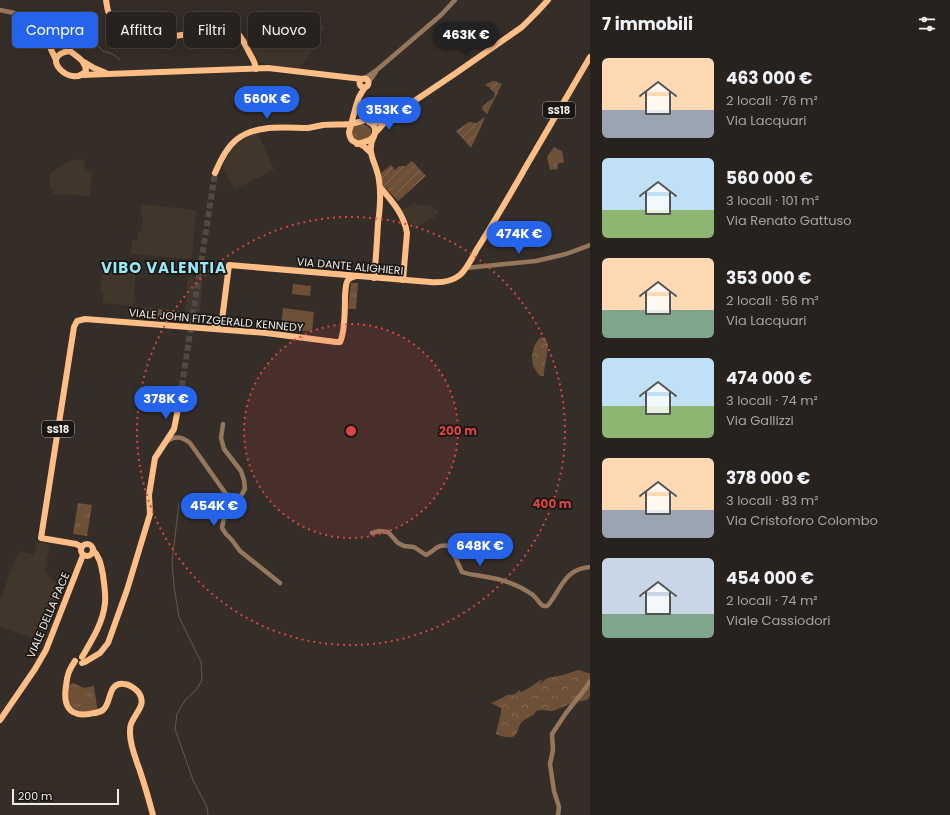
<!DOCTYPE html>
<html lang="it">
<head>
<meta charset="utf-8">
<style>
	body { margin:0; font-family:Poppins,sans-serif; background:#2f2a27; color:#f1f3f6; height:100vh; display:flex; flex-direction:column; font-size:15px; white-space:nowrap }
	* { box-sizing:border-box; margin:0 }
	p { font-size:13px; color:#a4a4a4 }
	.icon { flex:none; width:22px; height:22px; fill:none; stroke:currentColor; stroke-width:2; stroke-linecap:round; stroke-linejoin:round }
	.map { position:relative; flex:1; overflow:hidden }
	.details { display:flex; flex-direction:column; background:#27221e; width:360px }
	.details>* { flex:none }
	.top-card { position:absolute; left:12px; top:12px; width:380px; height:36px; display:flex; gap:8px }
	.scale { position:absolute; left:12px; bottom:10px; width:107px; box-sizing:border-box; padding-left:4px; border:2px solid #eeeae6; border-top:0; font-size:11px; line-height:14px; white-space:nowrap; color:#eeeae6; -webkit-text-stroke:3px #191613; paint-order:stroke }
	.price { position:absolute; translate:-50% -34px; padding:0 9px; border-radius:14px; background:#2563eb; color:#fff; font-size:13px; line-height:26px; filter:drop-shadow(0 1px 2px #0008) }
	.price::after { content:''; position:absolute; left:50%; top:24px; width:12px; height:9px; margin-left:-6px; background:inherit; clip-path:polygon(0 0,100% 0,50% 100%) }
	.price.selected { background:#222; color:#fff }
	ul { padding:0; list-style:none }
	li { display:flex; align-items:center; gap:12px; height:100px; padding:0 12px }
	li span { display:grid; place-items:center; flex:none; width:112px; height:80px; border-radius:6px; color:#555 }
	li>.icon { margin-inline-start:auto }
	span .icon { width:48px; height:48px; fill:#fffc; stroke-width:1 }
	li b { font-size:17px }
	h2 { display:flex; justify-content:space-between; align-items:center; height:48px; padding:0 12px; font-size:17px }
	.pill { padding:0 14px; border-radius:6px; background:#27221e; box-shadow:0 4px 16px #0002,0 0 0 1px #433f3c; font-size:14px; line-height:36px }
	.pill.selected { background:#2563eb; color:#fff }
	main { display:flex; flex:1; min-height:0 }
	.map>svg:first-child { display:block }
	.built { fill:#41362c }
	.grass { fill:url(#grass-tufts) }
	.forest { fill:url(#forest-crowns) }
	.garden { fill:url(#garden-furrows) }
	.pitch { fill:#6e5037 }
	.lines { fill:none; stroke-linecap:round; stroke-linejoin:round }
	.stream { stroke:#695848; stroke-width:1 }
	.major-tunnel { stroke:#504944; stroke-width:6; stroke-dasharray:6 3; stroke-linecap:butt }
	.minor { stroke:#96775c; stroke-width:4.5 }
	.major { stroke:#ffbe86; stroke-width:6 }
	.ring { fill:none; stroke:#da4544; stroke-width:2; stroke-dasharray:2 4 }
	.labels { text-anchor:middle; stroke-width:3.5; stroke-linejoin:round; paint-order:stroke }
	.shield { fill:#191613; stroke:#aeaaa7; stroke-width:1 }
	.shield-label { font-size:10px; font-weight:bold; fill:#eeeae6 }
	.street-label { font-size:11px; fill:#eeeae6; stroke:#191613 }
	.district-label { font-size:15px; font-weight:bold; letter-spacing:1px; fill:#99e8f8; stroke:#191613 }
	.centre { fill:#da4544; stroke:#191613; stroke-width:2 }
	.ring-label { font-size:12px; text-anchor:middle; font-weight:bold; fill:#da4544; stroke:#191613; stroke-width:3.5; stroke-linejoin:round; paint-order:stroke }
</style>
</head>
<body>
<main>
<div class="map">
<svg width="590" height="815" viewBox="0 0 590 815">
	<defs>
		<pattern id="grass-tufts" width="24" height="20" patternUnits="userSpaceOnUse"><rect width="24" height="20" fill="#6e5037"/><path d="M3 7l-1-3M5 7V3M7 7l1-3M15 17l-1-3M17 17v-4M19 17l1-3" fill="none" stroke="#836954"/></pattern>
		<pattern id="forest-crowns" width="20" height="18" patternUnits="userSpaceOnUse"><rect width="20" height="18" fill="#6e5037"/><path d="M2 6a3 3 0 1 1 6 0M12 15a3 3 0 1 1 6 0" fill="none" stroke="#836954"/></pattern>
		<pattern id="garden-furrows" width="10" height="10" patternUnits="userSpaceOnUse"><rect width="10" height="10" fill="#6e5037"/><path d="M-1 1l2-2M0 10L10 0M9 11l2-2" fill="none" stroke="#836954"/></pattern>
	</defs>
	<rect width="100%" height="100%" fill="#342d28"/>
	<g class="built">
		<polygon points="313,25 325,26 319,42 299,68 281,66 259,62 255,56 249,42 272,40 278,37 287,36 307,29"/>
		<polygon points="258,133 274,170 234,189 223,169 223,165 232,148 248,136"/>
		<polygon points="76,159 85,160 86,170 92,171 90,196 54,194 50,187 50,174 55,170 68,162"/>
		<polygon points="415,203 417,205 419,204 421,205 423,204 424,206 427,205 439,211 435,217 413,229 402,210"/>
		<polygon points="141,204 195,210 196,212 192,257 190,259 131,254 132,240 138,240 138,232 141,232 143,215 140,214"/>
		<polygon points="102,270 136,274 133,306 102,303 103,292 100,291"/>
		<polygon points="188,277 203,278 199,322 184,321"/>
		<polygon points="37,542 47,544 50,546 44,570 58,585 59,599 44,642 0,627 0,601 16,557 18,557 19,551 34,555"/>
	</g>
	<g class="grass">
		<path d="M362,125H366L371,129C371,132 372,134 370,136C367,140 358,141 353,140L351,131L353,127Z"/>
		<polygon points="554,147 562,151 564,162 557,164 558,169 550,170 547,157"/>
		<polygon points="351,283 358,283 356,309 348,309"/>
		<polygon points="141,308 179,311 178,320 141,318"/>
		<polygon points="78,503 92,505 87,536 73,534"/>
		<polygon points="73,683 84,688 94,686 98,713 71,712 65,687"/>
	</g>
	<g class="forest">
		<path d="M542,337C554,340 543,366 544,376H540C538,373 535,370 534,367C530,358 533,342 542,337Z"/>
		<path d="M578,670L588,673H590V696L587,700L575,702L553,711L540,710L536,711C533,717 528,717 523,721C515,728 521,739 506,737C502,736 500,736 496,734C497,727 502,714 501,708L491,703L504,697L507,695L515,694L519,690L521,692C529,689 535,683 543,679L539,685L547,678L563,675Z"/>
	</g>
	<g class="garden">
		<polygon points="492,81 495,81 502,84 487,114 482,109 483,106 494,97 495,94 489,87 485,85"/>
		<polygon points="484,117 485,118 471,148 456,131 469,122 477,123"/>
		<polygon points="412,161 426,176 398,201 382,184 381,173 391,165 395,170 399,166 406,166"/>
	</g>
	<g class="pitch">
		<polygon points="293,284 311,286 310,296 292,294"/>
		<polygon points="283,308 314,312 312,332 281,328"/>
	</g>
	<g class="lines">
		<g class="stream">
			<polyline points="79,16 89,25 93,34 95,43 103,51 113,54 120,60"/>
			<polyline points="179,503 172,562 174,586 179,617 201,662 202,680 197,689 186,699 177,714 175,729 193,780 207,807 208,815"/>
		</g>
		<polyline class="major-tunnel" points="179,404 215,173"/>
		<g class="minor">
			<path d="M0,10C15,13 29,15 40,26"/>
			<polyline points="365,78 378,69 441,15 455,0"/>
			<polyline points="368,83 376,72"/>
			<polyline points="466,268 536,261 566,254 590,245"/>
			<polyline points="223,424 221,438 224,449 241,471 244,480 245,489 236,504 228,511 224,517 222,528 226,534 232,540 240,551 280,583"/>
			<path d="M167,441C176,435 182,437 190,443L226,494L230,504L228,510"/>
			<polyline points="226,494 235,498"/>
			<path d="M372,533L379,531L388,532L398,543L404,546L414,547L426,555C437,549 436,544 450,546L462,572C470,575 478,575 487,577C501,579 518,585 530,593C536,596 538,602 543,606H547L549,604C562,587 565,569 590,567"/>
			<polyline points="558,815 559,807 554,791 550,764 553,750 552,734 566,713 585,689 590,681"/>
		</g>
		<g class="major">
			<path d="M106,0C107,5 107,11 110,16C117,27 147,36 160,38L225,29C240,29 244,43 250,54C253,60 255,61 256,69"/>
			<polyline points="40,26 70,51"/>
			<polyline points="41,28 56,60"/>
			<path d="M70,51C77,57 86,61 86,71C71,89 37,55 70,51Z"/>
			<polyline points="84,62 94,68 106,73"/>
			<polyline points="81,75 268,68 362,79"/>
			<circle cx="364" cy="83" r="4.5"/>
			<path d="M365,87L359,97L356,106L349,132C350,142 354,142 362,145C365,147 368,150 370,152"/>
			<polyline points="370,122 377,122 389,118 456,73 522,27 537,12 548,0"/>
			<polyline points="375,133 388,119"/>
			<path d="M374,136C365,153 377,163 379,180C381,193 380,209 378,223C377,241 376,259 374,278"/>
			<path d="M357,144C364,142 377,140 375,129C374,125 373,124 369,122"/>
			<polyline points="524,170 590,57"/>
			<path d="M215,173C220,161 226,148 236,140C255,124 285,128 308,128C313,127 318,126 323,125C332,124 342,125 351,124C355,123 359,122 363,121"/>
			<path d="M380,187C391,200 404,214 407,233L403,280"/>
			<path d="M212,328L219,324L222,320L229,265L430,282C441,283 451,282 460,275C467,269 472,258 477,249C493,224 508,198 523,172"/>
			<circle cx="87" cy="550" r="6"/>
			<path d="M82,547L76,544L41,538L74,327L77,321L85,319L266,333L336,342H340C345,333 345,306 345,295C346,290 345,284 348,280C350,277 354,277 357,276"/>
			<path d="M82,657C92,640 103,623 105,603C106,594 104,584 103,575C101,565 100,557 93,550"/>
			<path d="M75,661C69,670 67,675 66,686C63,704 68,717 89,714C93,713 99,713 103,710C112,703 107,682 124,684C129,684 136,689 139,693C147,705 135,713 131,724C130,726 130,730 130,733C130,746 136,759 140,771C145,786 149,800 153,815"/>
			<polyline points="82,663 85,662 100,653 108,643 127,590 150,514 149,495 155,458 174,429 179,404"/>
			<polyline points="0,720 35,669 46,650 83,555"/>
		</g>
	</g>
	<circle cx="351" cy="431" r="107" fill="#da4544" fill-opacity=".12"/>
	<g class="ring">
		<circle cx="351" cy="431" r="107"/>
		<circle cx="351" cy="431" r="214"/>
	</g>
	<g class="labels">
		<g class="shield">
			<rect x="543" y="102" width="32" height="16" rx="3"/>
			<rect x="42" y="421" width="32" height="16" rx="3"/>
		</g>
		<g class="shield-label">
			<text x="559" y="114">SS18</text>
			<text x="58" y="433">SS18</text>
		</g>
		<g class="street-label">
			<text transform="translate(350 266) rotate(5)" y="4">VIA DANTE ALIGHIERI</text>
			<text transform="translate(216 320) rotate(5)" y="4">VIALE JOHN FITZGERALD KENNEDY</text>
			<text transform="translate(48 615) rotate(-67)" y="4">VIALE DELLA PACE</text>
		</g>
		<g class="district-label">
			<text x="164" y="273">VIBO VALENTIA</text>
		</g>
	</g>
	<circle cx="351" cy="431" r="6" class="centre"/>
	<g class="ring-label">
		<text x="458" y="435">200 m</text>
		<text x="552" y="508">400 m</text>
	</g>
</svg>
<div class="scale">200 m</div>
<b class="price selected" style="left:466px;top:56px">463K €</b>
<b class="price" style="left:267px;top:120px">560K €</b>
<b class="price" style="left:389px;top:131px">353K €</b>
<b class="price" style="left:519px;top:255px">474K €</b>
<b class="price" style="left:166px;top:420px">378K €</b>
<b class="price" style="left:214px;top:527px">454K €</b>
<b class="price" style="left:480px;top:567px">648K €</b>
<div class="top-card">
<a class="pill selected">Compra</a>
<a class="pill">Affitta</a>
<a class="pill">Filtri</a>
<a class="pill">Nuovo</a>
</div>
</div>
<section class="details">
<h2>7 immobili<svg class="icon" aria-label="filters" viewBox="0 0 24 24"><path d="M4 7h16M4 17h16"/><circle cx="9" cy="7" r="2"/><circle cx="15" cy="17" r="2"/></svg></h2>
<ul>
<li><span style="background:linear-gradient(#ffd9b3 65%,#9aa5b1 0)"><svg class="icon" aria-label="home" viewBox="0 0 24 24"><path d="M3 11l9-7 9 7M6 9v11h12V9"/></svg></span><div><b>463 000 €</b><p>2 locali · 76 m²</p><p>Via Lacquari</p></div></li>
<li><span style="background:linear-gradient(#bfe0f5 65%,#8fb573 0)"><svg class="icon" aria-label="home" viewBox="0 0 24 24"><path d="M3 11l9-7 9 7M6 9v11h12V9"/></svg></span><div><b>560 000 €</b><p>3 locali · 101 m²</p><p>Via Renato Gattuso</p></div></li>
<li><span style="background:linear-gradient(#ffd9b3 65%,#7fa58c 0)"><svg class="icon" aria-label="home" viewBox="0 0 24 24"><path d="M3 11l9-7 9 7M6 9v11h12V9"/></svg></span><div><b>353 000 €</b><p>2 locali · 56 m²</p><p>Via Lacquari</p></div></li>
<li><span style="background:linear-gradient(#bfe0f5 60%,#8fb573 0)"><svg class="icon" aria-label="home" viewBox="0 0 24 24"><path d="M3 11l9-7 9 7M6 9v11h12V9"/></svg></span><div><b>474 000 €</b><p>3 locali · 74 m²</p><p>Via Gallizzi</p></div></li>
<li><span style="background:linear-gradient(#ffd9b3 65%,#9aa5b1 0)"><svg class="icon" aria-label="home" viewBox="0 0 24 24"><path d="M3 11l9-7 9 7M6 9v11h12V9"/></svg></span><div><b>378 000 €</b><p>3 locali · 83 m²</p><p>Via Cristoforo Colombo</p></div></li>
<li><span style="background:linear-gradient(#c9d6e8 70%,#7fa58c 0)"><svg class="icon" aria-label="home" viewBox="0 0 24 24"><path d="M3 11l9-7 9 7M6 9v11h12V9"/></svg></span><div><b>454 000 €</b><p>2 locali · 74 m²</p><p>Viale Cassiodori</p></div></li>
</ul>
</section>
</main>
</body>
</html>
